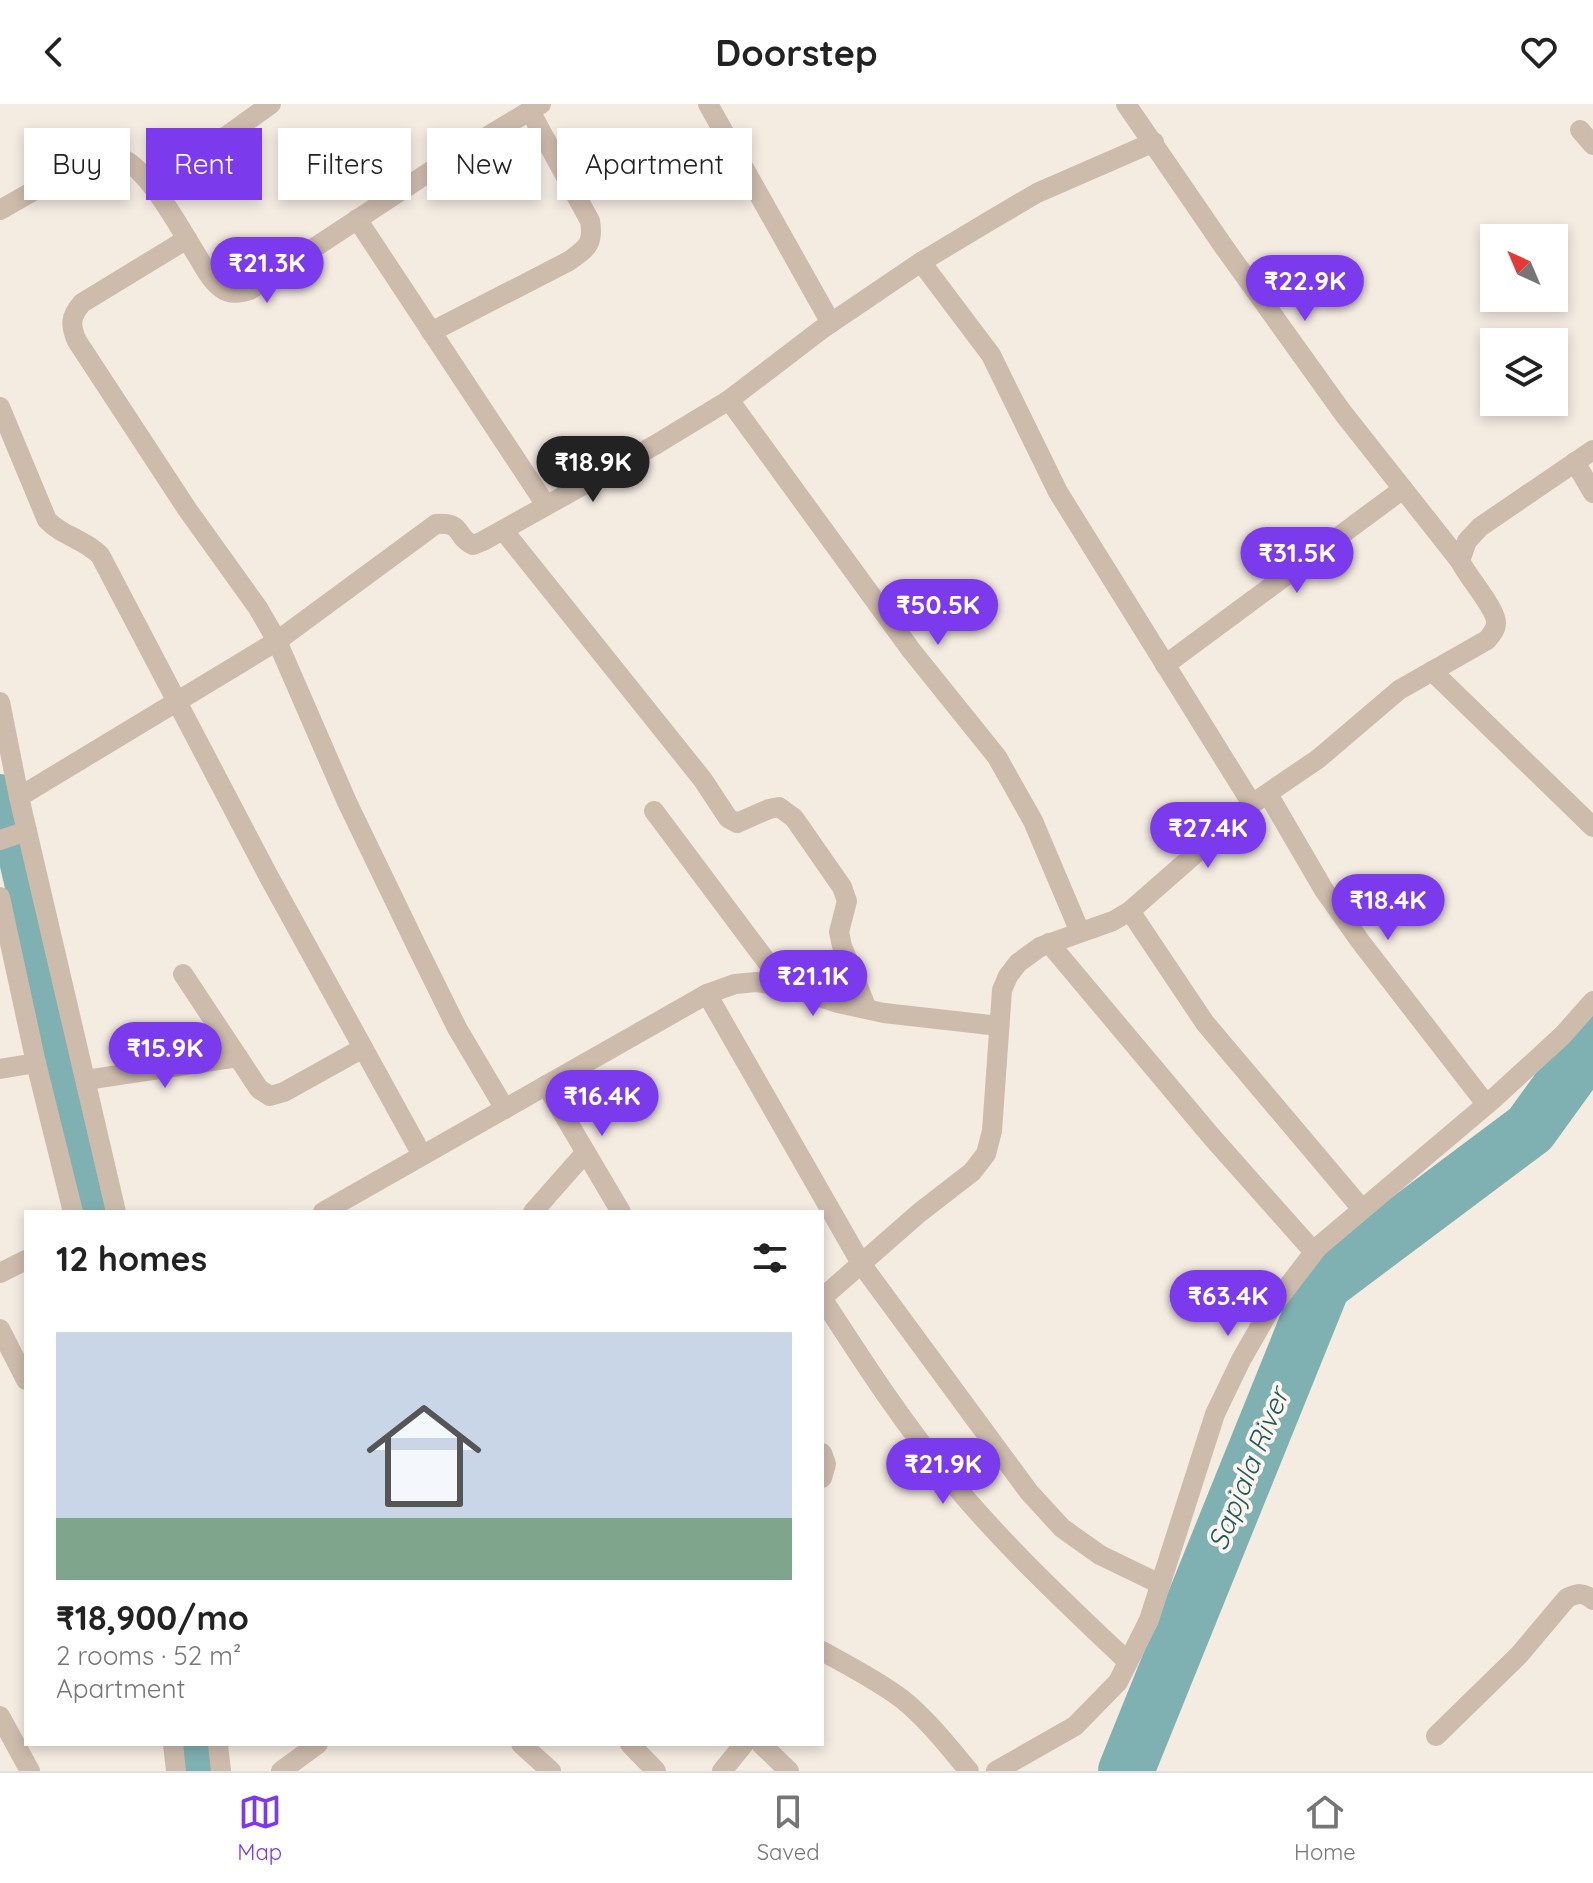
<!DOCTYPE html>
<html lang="en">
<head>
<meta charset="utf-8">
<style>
	body { margin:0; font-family:Quicksand,sans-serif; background:#f6f6f6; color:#222; height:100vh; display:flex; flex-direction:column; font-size:30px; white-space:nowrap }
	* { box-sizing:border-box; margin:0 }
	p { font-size:26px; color:#767676 }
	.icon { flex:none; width:44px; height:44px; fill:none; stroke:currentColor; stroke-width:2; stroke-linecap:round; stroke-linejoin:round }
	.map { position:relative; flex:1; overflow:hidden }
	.panel { position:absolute; left:24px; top:1106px; width:800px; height:536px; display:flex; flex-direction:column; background:#fff; border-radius:0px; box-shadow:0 4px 12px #0003 }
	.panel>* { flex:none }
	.hud { position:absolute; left:24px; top:24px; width:800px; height:72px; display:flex; gap:16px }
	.needle { width:52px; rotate:316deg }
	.buttons { position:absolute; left:1480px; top:120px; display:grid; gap:16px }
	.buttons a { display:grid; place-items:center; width:88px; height:88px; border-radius:0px; background:#fff; box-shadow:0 4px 12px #0003; font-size:40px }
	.price { position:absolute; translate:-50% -68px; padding:0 18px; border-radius:28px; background:#7c3aed; color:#fff; font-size:26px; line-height:52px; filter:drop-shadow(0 2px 4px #0008) }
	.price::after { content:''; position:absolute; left:50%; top:48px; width:24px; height:18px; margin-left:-12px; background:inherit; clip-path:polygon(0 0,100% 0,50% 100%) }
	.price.current { background:#222; color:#fff }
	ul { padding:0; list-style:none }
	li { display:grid; align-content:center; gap:16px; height:424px; padding:0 32px }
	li+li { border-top:2px solid #e0e0e0 }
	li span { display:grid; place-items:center; height:248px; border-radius:0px; color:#555 }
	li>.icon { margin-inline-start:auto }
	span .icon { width:144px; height:144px; fill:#fffc; stroke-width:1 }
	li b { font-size:34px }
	h2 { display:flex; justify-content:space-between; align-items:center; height:96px; padding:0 32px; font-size:34px }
	.pill { padding:0 28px; border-radius:0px; background:#fff; box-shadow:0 4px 12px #0003; font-size:28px; line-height:72px }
	.pill.current { background:#7c3aed; color:#fff }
	header { display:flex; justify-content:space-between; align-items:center; height:104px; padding:0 32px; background:#fff; font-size:36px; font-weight:700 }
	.menu { display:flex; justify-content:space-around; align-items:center; height:112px; border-top:2px solid #e0e0e0; background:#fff; font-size:22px; color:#767676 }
	.menu a { display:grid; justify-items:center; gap:4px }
	.menu .current { color:#7c3aed }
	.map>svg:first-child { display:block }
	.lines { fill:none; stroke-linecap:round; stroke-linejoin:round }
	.canal { stroke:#7fb0b2; stroke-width:34 }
	.river { stroke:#7fb0b2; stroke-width:56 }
	.street { stroke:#cdbbac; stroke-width:20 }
	.labels { text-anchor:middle; stroke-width:8; stroke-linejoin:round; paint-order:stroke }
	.water-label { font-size:28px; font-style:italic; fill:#1f5a5e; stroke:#fbf5ee }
</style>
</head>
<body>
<header><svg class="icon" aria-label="back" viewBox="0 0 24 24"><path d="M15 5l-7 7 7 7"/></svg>Doorstep<svg class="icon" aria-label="heart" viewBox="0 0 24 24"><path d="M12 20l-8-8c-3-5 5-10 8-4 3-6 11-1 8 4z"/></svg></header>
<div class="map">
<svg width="1593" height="1667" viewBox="0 0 1593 1667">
	<rect width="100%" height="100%" fill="#f4ebe1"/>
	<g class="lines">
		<g class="canal">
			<polyline points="0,687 97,1108"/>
			<polyline points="194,1640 196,1667"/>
		</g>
		<polyline class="river" points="1126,1667 1323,1180 1530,1025 1593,938"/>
		<g class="street">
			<polyline points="708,0 831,219"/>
			<polyline points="1126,0 1224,143 1343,309 1460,457"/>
			<polyline points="1580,26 1593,41"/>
			<polyline points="154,84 271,0"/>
			<path d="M0,106L91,54C99,53 107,50 116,52C147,60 181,127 198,153C204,163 211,177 221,184C230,191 240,189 250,186L440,61L541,0"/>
			<polyline points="357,115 546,401"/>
			<path d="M187,135L82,199C70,213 70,221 77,237L187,405L258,504L277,537L347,698L417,843L457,924L505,1005"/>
			<polyline points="921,158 991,251 1058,388 1252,700"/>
			<path d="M431,228L569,157C587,144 594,140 590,117L530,7"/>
			<polyline points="729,296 911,546 997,653 1033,717 1080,828"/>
			<path d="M0,303L47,416C62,432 84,435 100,451L269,773L422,1051"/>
			<polyline points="1575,358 1593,389"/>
			<polyline points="503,426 703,676 728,714 737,719 769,705 779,703 794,714 842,783 847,797 839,828 842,842 867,905"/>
			<polyline points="1165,561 1403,385"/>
			<polyline points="1432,567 1593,723"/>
			<polyline points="0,598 19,693 116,1108"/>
			<polyline points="1268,690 1324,786 1360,837 1486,1000"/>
			<path d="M19,693L277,537L436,420C465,418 454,433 473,441L483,437L655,341L729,296L822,225L921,158L986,119L1037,89L1154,38"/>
			<polyline points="654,707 785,882"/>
			<polyline points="0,736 27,727"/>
			<polyline points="0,793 36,959 73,1108"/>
			<polyline points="1130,807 1205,919 1362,1105"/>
			<polyline points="1049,839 1211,1032 1314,1148"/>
			<polyline points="183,870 259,985 270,992 284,988 363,944"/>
			<polyline points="707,890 862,1161 1029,1388 1062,1424 1100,1451 1160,1480"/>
			<polyline points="0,965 36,959"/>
			<polyline points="86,976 238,953"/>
			<polyline points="546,981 621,1108"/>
			<polyline points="323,1108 707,890 735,880 756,878 785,882 838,899 884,909 999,922"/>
			<polyline points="533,1108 585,1049"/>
			<polyline points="0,1169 26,1156"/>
			<path d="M822,1194L919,1109L972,1068L986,1050L992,1027L1002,886L1008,872L1018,859L1040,843L1113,817L1130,807L1252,700L1318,655L1399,586L1487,536C1491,531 1496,526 1496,519C1497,506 1467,472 1460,457L1467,437L1480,423L1593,346"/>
			<path d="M822,1194C864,1259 906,1324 956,1383C1009,1446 1069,1502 1128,1558"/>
			<polyline points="0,1225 26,1276"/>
			<polyline points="822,1349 826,1360 822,1374"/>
			<path d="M822,1547C849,1562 877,1576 902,1595C927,1615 948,1642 969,1667"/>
			<polyline points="0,1612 30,1667"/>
			<path d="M1436,1632L1519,1551L1567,1494C1578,1489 1583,1488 1593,1496"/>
			<polyline points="173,1640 176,1667"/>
			<polyline points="218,1640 221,1667"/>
			<polyline points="521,1640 551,1667"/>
			<polyline points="630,1640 656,1667"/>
			<polyline points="761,1640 789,1667"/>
			<polyline points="281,1667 318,1640"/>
			<polyline points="722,1667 744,1640"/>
			<polyline points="996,1667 1075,1622 1118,1578 1149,1516 1215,1310 1241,1256 1269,1207 1318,1143 1492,996 1563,931 1593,897"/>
		</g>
	</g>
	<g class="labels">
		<g class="water-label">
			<text transform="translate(1248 1365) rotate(-68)" y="10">Sapjala River</text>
		</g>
	</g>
</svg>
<div class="buttons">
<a><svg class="needle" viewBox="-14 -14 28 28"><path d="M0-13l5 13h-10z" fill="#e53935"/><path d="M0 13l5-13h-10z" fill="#767676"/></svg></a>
<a><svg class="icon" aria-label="layers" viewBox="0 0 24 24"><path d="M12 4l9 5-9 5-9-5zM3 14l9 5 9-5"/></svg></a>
</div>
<b class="price" style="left:267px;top:201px">₹21.3K</b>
<b class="price" style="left:1305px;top:219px">₹22.9K</b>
<b class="price current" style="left:593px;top:400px">₹18.9K</b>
<b class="price" style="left:1297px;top:491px">₹31.5K</b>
<b class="price" style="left:938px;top:543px">₹50.5K</b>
<b class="price" style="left:1208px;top:766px">₹27.4K</b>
<b class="price" style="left:1388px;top:838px">₹18.4K</b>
<b class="price" style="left:813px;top:914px">₹21.1K</b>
<b class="price" style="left:165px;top:986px">₹15.9K</b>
<b class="price" style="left:602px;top:1034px">₹16.4K</b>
<b class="price" style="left:1228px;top:1234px">₹63.4K</b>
<b class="price" style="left:943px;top:1402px">₹21.9K</b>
<div class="hud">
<a class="pill">Buy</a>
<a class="pill current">Rent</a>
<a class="pill">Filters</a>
<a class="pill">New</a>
<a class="pill">Apartment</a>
</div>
<section class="panel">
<h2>12 homes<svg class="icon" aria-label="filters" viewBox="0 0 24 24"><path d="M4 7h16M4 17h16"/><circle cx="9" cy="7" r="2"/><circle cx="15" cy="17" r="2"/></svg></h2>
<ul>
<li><span style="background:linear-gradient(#c9d6e8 75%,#7fa58c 0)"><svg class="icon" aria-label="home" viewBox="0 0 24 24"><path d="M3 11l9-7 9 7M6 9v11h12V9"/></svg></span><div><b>₹18,900/mo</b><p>2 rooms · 52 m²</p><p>Apartment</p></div></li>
</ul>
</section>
</div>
<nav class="menu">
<a class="current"><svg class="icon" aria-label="map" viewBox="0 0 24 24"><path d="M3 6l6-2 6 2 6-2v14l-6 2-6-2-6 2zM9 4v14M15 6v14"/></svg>Map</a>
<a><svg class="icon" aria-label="saved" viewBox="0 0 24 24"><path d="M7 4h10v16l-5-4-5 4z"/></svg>Saved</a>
<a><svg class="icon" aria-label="home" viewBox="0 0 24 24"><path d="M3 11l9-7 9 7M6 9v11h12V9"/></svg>Home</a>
</nav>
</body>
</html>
